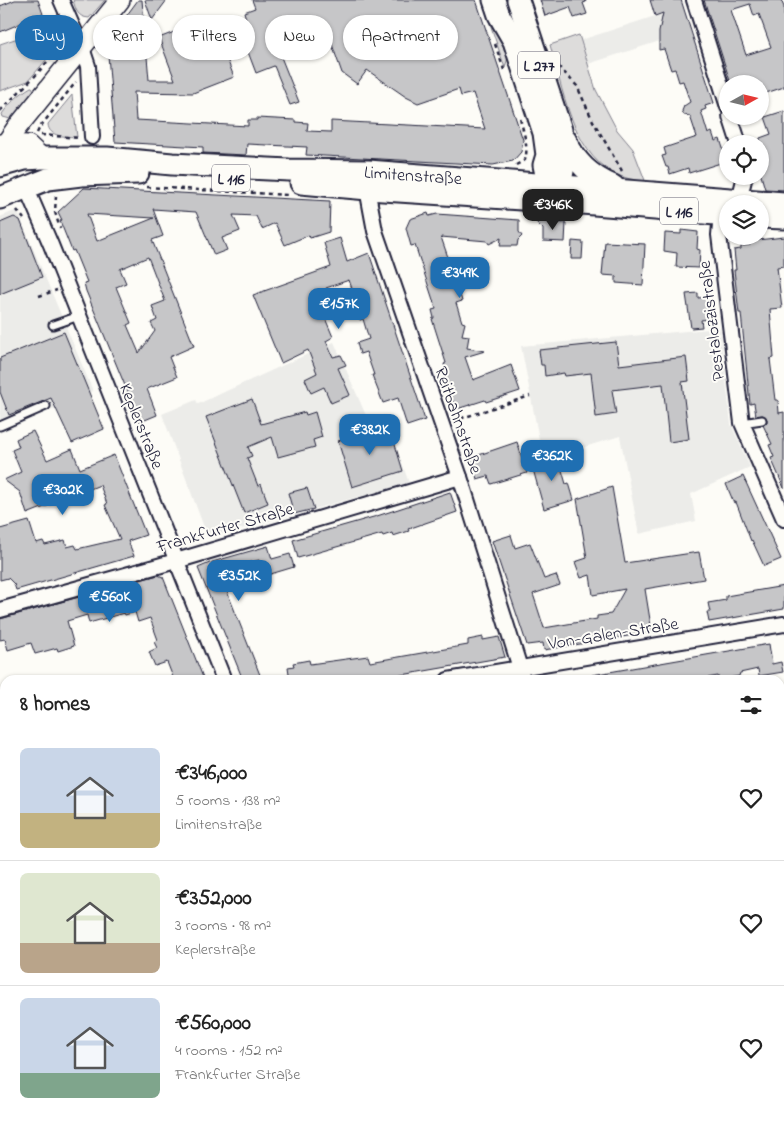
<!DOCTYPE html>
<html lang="en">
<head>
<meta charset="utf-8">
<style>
	body { margin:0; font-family:"Indie Flower",sans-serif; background:#f2f2f2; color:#222; height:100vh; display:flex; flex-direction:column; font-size:19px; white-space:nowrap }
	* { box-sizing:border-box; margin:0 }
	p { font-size:16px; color:#767676 }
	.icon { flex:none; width:28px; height:28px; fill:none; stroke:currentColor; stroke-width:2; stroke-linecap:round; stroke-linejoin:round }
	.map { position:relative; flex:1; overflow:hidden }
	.panel { position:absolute; left:0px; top:675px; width:785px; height:446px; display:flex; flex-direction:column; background:#fff; border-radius:15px 15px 0 0; box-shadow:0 1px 4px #0004 }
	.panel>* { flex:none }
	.banner { position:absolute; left:15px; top:15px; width:500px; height:45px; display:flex; gap:10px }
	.needle { width:32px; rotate:82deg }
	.buttons { position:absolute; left:719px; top:75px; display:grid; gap:10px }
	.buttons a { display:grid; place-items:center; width:50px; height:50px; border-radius:50%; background:#fff; box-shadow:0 1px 4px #0004; font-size:25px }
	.price { position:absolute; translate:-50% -42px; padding:0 11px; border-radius:10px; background:#1f6fb2; color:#fff; font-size:16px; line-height:32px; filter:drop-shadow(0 1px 2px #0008) }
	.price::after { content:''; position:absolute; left:50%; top:30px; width:15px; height:11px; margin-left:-8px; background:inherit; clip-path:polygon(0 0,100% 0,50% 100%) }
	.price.on { background:#222; color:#fff }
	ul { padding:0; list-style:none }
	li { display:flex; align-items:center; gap:15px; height:125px; padding:0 20px }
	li+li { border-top:1px solid #e0e0e0 }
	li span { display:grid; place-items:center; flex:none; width:140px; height:100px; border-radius:8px; color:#555 }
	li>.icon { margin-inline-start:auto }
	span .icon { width:60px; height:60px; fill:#fffc; stroke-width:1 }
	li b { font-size:21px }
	h2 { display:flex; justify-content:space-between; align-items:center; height:60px; padding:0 20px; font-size:21px }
	.chip { padding:0 18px; border-radius:22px; background:#fff; box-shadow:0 1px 4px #0004; font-size:18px; line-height:45px }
	.chip.on { background:#1f6fb2; color:#fff }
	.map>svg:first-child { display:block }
	.built { fill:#ecece9 }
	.green { fill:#dddcdb; stroke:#807f8b }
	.building { fill:#c6c6c8; stroke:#22223b; fill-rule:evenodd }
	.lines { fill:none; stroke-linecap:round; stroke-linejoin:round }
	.service-casing { stroke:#22223b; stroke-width:11 }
	.minor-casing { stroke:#22223b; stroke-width:18 }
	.secondary-casing { stroke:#22223b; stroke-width:22 }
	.primary-casing { stroke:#22223b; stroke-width:25 }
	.path { stroke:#22223b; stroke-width:2.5; stroke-dasharray:4 4; stroke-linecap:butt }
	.service { stroke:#fdfcf7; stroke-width:7 }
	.minor { stroke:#fdfcf7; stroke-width:14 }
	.secondary { stroke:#fdfcf7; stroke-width:19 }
	.primary { stroke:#fdfcf7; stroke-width:21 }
	.labels { text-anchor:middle; stroke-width:4; stroke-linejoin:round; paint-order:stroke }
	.shield { fill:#fdfcf7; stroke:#646373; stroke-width:1 }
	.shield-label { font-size:16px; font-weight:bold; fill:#22223b }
	.street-label { font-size:18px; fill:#22223b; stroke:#fdfcf7 }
</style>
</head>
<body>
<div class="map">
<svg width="784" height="1121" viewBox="0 0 784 1121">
	<rect width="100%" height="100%" fill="#fdfcf7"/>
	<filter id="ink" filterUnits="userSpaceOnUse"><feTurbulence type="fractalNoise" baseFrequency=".02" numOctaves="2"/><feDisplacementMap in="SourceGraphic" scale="10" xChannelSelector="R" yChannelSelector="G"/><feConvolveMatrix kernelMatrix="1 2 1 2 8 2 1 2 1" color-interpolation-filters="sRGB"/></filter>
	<g filter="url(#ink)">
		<g class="built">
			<polygon points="683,7 691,31 588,64 581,40"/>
			<polygon points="17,210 93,391 0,433 0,217"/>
			<polygon points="720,328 731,424 750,467 691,494 696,521 639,534 620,436 543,460 521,346"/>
			<polygon points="334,342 368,420 385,415 409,483 208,538 162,414 196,400 198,404"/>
		</g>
		<g class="green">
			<path d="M73,0H105L89,18C77,17 76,10 73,0Z"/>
			<polygon points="482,0 488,0 504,43 508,57 505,68"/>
			<polygon points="48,28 51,39 59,45 28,81 0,91 0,44"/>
			<path d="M579,35L596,90L617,130L633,149L646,183C635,180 623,178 613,173C572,151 562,86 550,45Z"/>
			<path d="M31,87H32L34,90L14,120L3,117L2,114C9,104 20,93 31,87Z"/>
			<path d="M72,95L77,137C66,136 49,138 48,124Z"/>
			<polygon points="780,1095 784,1102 784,1121 703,1121 701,1116 780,1116"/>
		</g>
		<g class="building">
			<polygon points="15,0 38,0 43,14 0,32 0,6"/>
			<polygon points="138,0 142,0 149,80 175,80 159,38 192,25 202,48 220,41 234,77 193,93 134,92 136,120 248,126 248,120 257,120 257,118 295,120 295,122 308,123 307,131 331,132 331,121 485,129 473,93 461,96 459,89 418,103 406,97 367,70 357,84 342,73 328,33 279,52 299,102 290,105 274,66 256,73 237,23 246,19 244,12 255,8 252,0 476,0 523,140 521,152 513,161 493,165 306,155 307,147 247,144 246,155 203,153 203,147 115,142 107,42"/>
			<polygon points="145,0 167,0 152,20"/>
			<polygon points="540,0 585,0 586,2 583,3 587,14 574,18 570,7 545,16"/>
			<polygon points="650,0 681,0 714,103 705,106 706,109 701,111 708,134 712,132 715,141 720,139 727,161 689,173 688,168 670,174 668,167 666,167 662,156 666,155 664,148 697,137 690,116 684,115 682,111 684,106 690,102 683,81 679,82 675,69 671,70 664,49 659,50 659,32 663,13 655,16"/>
			<path d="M704,0H781L784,7V87L760,95V84H731ZM750,4L754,16L759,14L771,47L746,55L731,10Z"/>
			<polygon points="784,111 784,190 765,189 760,172 760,138 771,134 765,117"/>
			<path d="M84,188L330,201L329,232L310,238L309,235L285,245L275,223L262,229L256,216L233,215L240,231L222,238L227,250L214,255L196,212L153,209L163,236L152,240L194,346L169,357L177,377L147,389L157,415L140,422L86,291L84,283L87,282L74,250L72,251L60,221L62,220L58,212ZM87,214L154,218L97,241ZM148,257L165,301L152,306L157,320L151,323L155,331L139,353L127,325L131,323L116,287L126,283L120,269Z"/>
			<polygon points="428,213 429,216 437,214 519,220 519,232 522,236 518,240 517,246 500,246 501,238 489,244 487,241 441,237 452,269 455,270 452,281 459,283 458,288 462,301 456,303 462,322 465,323 462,335 469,336 467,348 485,351 465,357 473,380 511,365 520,391 486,402 485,400 457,409 456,405 454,404 443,372 446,371 444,364 446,363 432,319 434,318 432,310 436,309 415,245 411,246 406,228 410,219"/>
			<polygon points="14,217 20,220 42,277 0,294 0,223"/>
			<polygon points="535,221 566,223 565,242 543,241 543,229"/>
			<polygon points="681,230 698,232 697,249 700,250 699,268 676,267 677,253 664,251 665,233 681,234"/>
			<polygon points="784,237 784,266 777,267 782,308 770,309 774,358 770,359 775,400 778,400 779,413 784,412 784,488 771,458 774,457 769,445 772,444 763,425 767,422 767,419 763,415 756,416 754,403 750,404 741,313 739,313 734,270 736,270 734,250 741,249 741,246 750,245 749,241"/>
			<polygon points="340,238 347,262 369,253 425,420 407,426 398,398 383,403 372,375 374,375 366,352 360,354 357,343 369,339 363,319 360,320 355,307 358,306 349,280 326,288 333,307 322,311 333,337 326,341 333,357 341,355 346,365 338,368 350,395 331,403 324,387 311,393 305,379 317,373 308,350 281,363 253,295 331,267 324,243"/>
			<polygon points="572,241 583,242 582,259 571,259"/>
			<polygon points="605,242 645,244 643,285 616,283 616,276 602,275"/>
			<polygon points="698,293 698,298 707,297 710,319 701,320 702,327 691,328 686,294"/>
			<polygon points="64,332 104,429 72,443 51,398 9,415 0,392 0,358"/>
			<polygon points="616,342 619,365 686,357 689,381 682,382 689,439 669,442 663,384 612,390 616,414 596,417 591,373 565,376 564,373 545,376 544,365 541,365 539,350"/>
			<polygon points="252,399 261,424 305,412 306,415 315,412 322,437 313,440 315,447 278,457 272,437 248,447 252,456 247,458 258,486 261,484 268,503 244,513 206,417"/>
			<polygon points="389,425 403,471 352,487 338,441"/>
			<polygon points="33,431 47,460 72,449 80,469 114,455 146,535 128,541 134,556 16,590 14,584 8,578 0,580 0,529 29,521 36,543 43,541 45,545 65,540 67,547 75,545 77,549 120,539 105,505 107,504 100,485 27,514 20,492 4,480 21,472 12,450 19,447 16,439"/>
			<polygon points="517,442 527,473 491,484 488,476 477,479 470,458"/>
			<polygon points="557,453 566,484 569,483 574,500 544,509 531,462"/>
			<polygon points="743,476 781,559 764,566 752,540 751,541 736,502 734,503 726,484"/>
			<polygon points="612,487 625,563 699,552 704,579 645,589 652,632 544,650 543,643 527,645 492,541 511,535 515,548 530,543 544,579 556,575 560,585 533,594 544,628 597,619 597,616 611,614 625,589 593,595 590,575 581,578 575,562 587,558 577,499"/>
			<polygon points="307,488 314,509 294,514 288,493"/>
			<polygon points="450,492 457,512 408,529 409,531 393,536 392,533 383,536 382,534 298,558 293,540 377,516"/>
			<polygon points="268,546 272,559 290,554 294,567 264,576 259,560 219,571 262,680 243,680 198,568 212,562"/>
			<polygon points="158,575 163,577 204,680 174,680 167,662 155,666 149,652 157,648 154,642 158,640 150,618 138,622 135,612 125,615 124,613 89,623 87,615 67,621 74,646 58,651 57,648 35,654 31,643 8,650 5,639 0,640 0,619"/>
			<polygon points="784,586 784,609 709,622 707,612 710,612 708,603 726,600 726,596"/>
			<polygon points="483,637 483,640 499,637 505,657 373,680 290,680 288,667 294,666 293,663 309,660 310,664 368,656 370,662 468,645 468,640"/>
			<polygon points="769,644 772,664 781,662 783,672 759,676 758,669 740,673 739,676 718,680 718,676 696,680 592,680 592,675"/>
		</g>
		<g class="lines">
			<defs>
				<g id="service">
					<polyline points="53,325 79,316"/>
					<polyline points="742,423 762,420"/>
					<polyline points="0,426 46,406"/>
					<polyline points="780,910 784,910"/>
				</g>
				<g id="minor">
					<polyline points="61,0 82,48 88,66 92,137"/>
					<polyline points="694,0 728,107"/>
					<polyline points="730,116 739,144"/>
					<polyline points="368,182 369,199 375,231 460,477 520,668 522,680"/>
					<polyline points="26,187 51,245 224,680"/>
					<polyline points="738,204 745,176"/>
					<polyline points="721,214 719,235 742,423 784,519"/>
					<polyline points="0,610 176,561 460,477"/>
					<polyline points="448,680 784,624"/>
					<polyline points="0,831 5,829"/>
					<polyline points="0,885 5,890"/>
					<polyline points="780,974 784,974"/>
					<polyline points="0,1044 5,1042"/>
					<polyline points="780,1054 784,1053"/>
					<polyline points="780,1087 784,1094"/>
					<polyline points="141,1116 143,1121"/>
					<polyline points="398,1116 400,1121"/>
					<polyline points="692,1116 694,1121"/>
					<polyline points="171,1121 182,1116"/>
				</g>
				<g id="secondary">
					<polyline points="0,144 28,145 42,158"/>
					<polyline points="0,152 15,130 120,0"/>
				</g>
				<g id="primary">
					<polyline points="494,0 499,15 514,41 544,133 547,155 544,165 546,175 553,185 553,196"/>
					<polyline points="518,0 561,130 565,160 562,176 553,185"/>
					<path d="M565,139C575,162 590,176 613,186"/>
					<polyline points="0,166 25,159 42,158 107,158 172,164 289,170 368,171 784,203"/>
					<polyline points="301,183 368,189 582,203 728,215"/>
					<polyline points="0,198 48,179 81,175 138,173"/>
					<polyline points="760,217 784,218"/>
				</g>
			</defs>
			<use href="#service" class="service-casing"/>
			<use href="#minor" class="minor-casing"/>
			<use href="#secondary" class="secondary-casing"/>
			<use href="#primary" class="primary-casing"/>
			<g class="path">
				<polyline points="495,44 504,70"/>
				<polyline points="558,66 577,86 593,121 622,171"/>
				<polyline points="0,111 35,76 59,48"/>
				<polyline points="37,133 40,127 76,82"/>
				<polyline points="41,135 80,138"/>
				<path d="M516,165L525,160C529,146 523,131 520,118"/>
				<polyline points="147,187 289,195"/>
				<polyline points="56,196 55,212 60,229"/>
				<polyline points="17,210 24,219"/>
				<polyline points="39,296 57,290"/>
				<polyline points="453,421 530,396"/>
				<polyline points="750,1116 751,1121"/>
			</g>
			<use href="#service" class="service"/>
			<use href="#minor" class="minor"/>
			<use href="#secondary" class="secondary"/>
			<use href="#primary" class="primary"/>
		</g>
	</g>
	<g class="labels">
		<g class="shield">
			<rect x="518" y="51.5" width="42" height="27" rx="4"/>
			<rect x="212" y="164.5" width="38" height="27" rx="4"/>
			<rect x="660" y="197.5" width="38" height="27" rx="4"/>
		</g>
		<g class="shield-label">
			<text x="539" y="71">L 277</text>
			<text x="231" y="184">L 116</text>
			<text x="679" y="217">L 116</text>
		</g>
		<g class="street-label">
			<text transform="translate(413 175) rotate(4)" y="6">Limitenstraße</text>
			<text transform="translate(711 321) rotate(-97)" y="6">Pestalozzistraße</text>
			<text transform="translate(459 420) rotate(71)" y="6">Reitbahnstraße</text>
			<text transform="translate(142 426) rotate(68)" y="6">Keplerstraße</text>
			<text transform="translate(225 527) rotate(-16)" y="6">Frankfurter Straße</text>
			<text transform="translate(613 633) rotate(-9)" y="6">Von-Galen-Straße</text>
		</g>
	</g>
</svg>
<div class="buttons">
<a><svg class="needle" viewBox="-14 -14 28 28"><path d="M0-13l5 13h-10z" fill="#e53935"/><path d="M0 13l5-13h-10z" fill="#767676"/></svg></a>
<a><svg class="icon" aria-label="locate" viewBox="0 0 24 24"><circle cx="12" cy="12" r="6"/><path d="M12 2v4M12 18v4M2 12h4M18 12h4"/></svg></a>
<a><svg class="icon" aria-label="layers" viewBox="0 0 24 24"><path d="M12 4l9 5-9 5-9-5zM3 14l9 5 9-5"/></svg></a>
</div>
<b class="price on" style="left:553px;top:231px">€346K</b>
<b class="price" style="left:460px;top:299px">€349K</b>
<b class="price" style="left:339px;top:330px">€157K</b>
<b class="price" style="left:370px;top:456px">€382K</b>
<b class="price" style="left:552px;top:482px">€362K</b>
<b class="price" style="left:63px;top:516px">€302K</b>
<b class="price" style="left:239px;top:602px">€352K</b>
<b class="price" style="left:110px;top:623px">€560K</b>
<div class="banner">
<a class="chip on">Buy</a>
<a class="chip">Rent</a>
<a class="chip">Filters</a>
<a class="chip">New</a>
<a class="chip">Apartment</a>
</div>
<section class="panel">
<h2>8 homes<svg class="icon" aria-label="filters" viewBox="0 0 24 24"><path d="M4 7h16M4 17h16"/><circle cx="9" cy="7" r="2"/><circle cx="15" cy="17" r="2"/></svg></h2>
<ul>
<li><span style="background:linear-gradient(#c9d6e8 65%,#c2b280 0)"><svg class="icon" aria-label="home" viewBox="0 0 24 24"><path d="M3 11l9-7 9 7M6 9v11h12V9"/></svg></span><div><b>€346,000</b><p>5 rooms · 138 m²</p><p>Limitenstraße</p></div><svg class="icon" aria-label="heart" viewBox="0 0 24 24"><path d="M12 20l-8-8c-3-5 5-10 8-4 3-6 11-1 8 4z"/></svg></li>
<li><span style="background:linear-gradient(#dfe7d0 70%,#b9a48a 0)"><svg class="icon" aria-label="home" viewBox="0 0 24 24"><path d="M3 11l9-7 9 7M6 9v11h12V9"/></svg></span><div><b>€352,000</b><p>3 rooms · 98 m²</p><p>Keplerstraße</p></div><svg class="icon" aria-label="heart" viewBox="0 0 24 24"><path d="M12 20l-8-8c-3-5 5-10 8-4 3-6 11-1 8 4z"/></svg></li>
<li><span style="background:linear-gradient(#c9d6e8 75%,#7fa58c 0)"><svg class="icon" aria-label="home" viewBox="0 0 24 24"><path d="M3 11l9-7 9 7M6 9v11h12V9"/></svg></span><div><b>€560,000</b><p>4 rooms · 152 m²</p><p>Frankfurter Straße</p></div><svg class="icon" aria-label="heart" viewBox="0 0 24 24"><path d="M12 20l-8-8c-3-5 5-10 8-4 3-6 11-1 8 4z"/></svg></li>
</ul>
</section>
</div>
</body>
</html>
